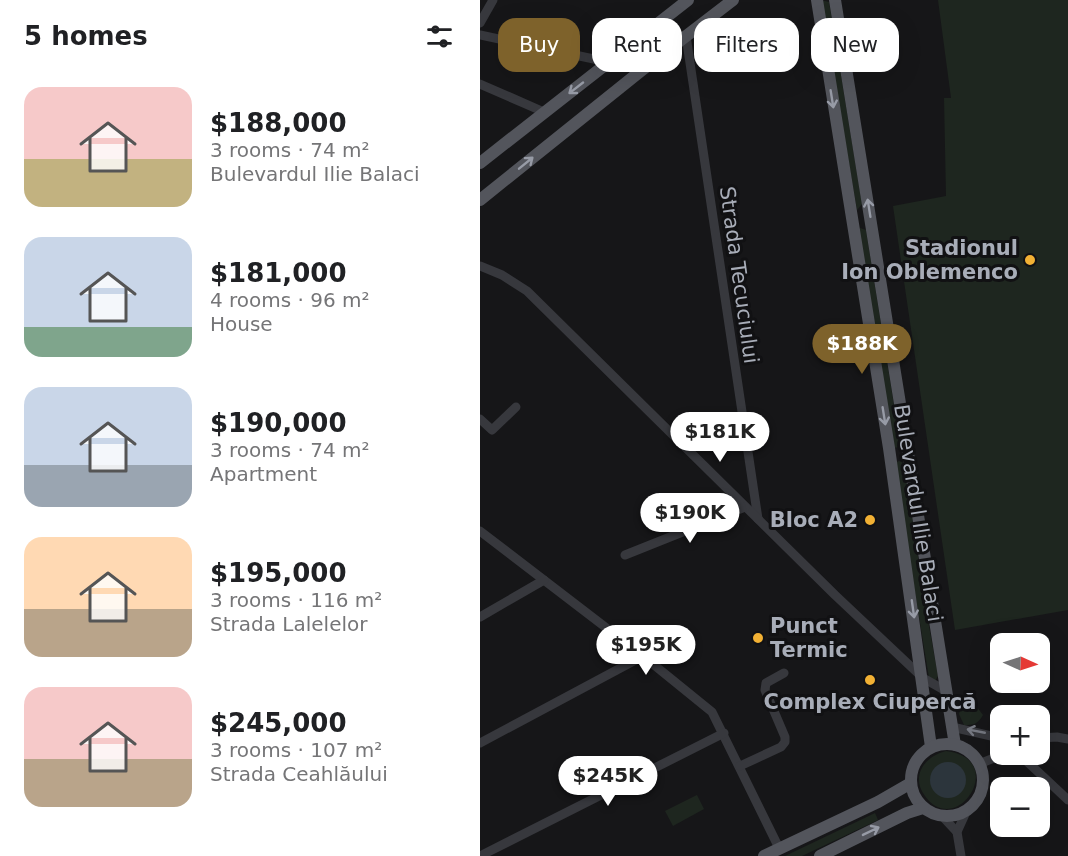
<!DOCTYPE html>
<html lang="en">
<head>
<meta charset="utf-8">
<style>
	body { margin:0; font-family:"DejaVu Sans",sans-serif; background:#f2f2f2; color:#202124; height:100vh; display:flex; flex-direction:column; font-size:22px; white-space:nowrap }
	* { box-sizing:border-box; margin:0 }
	p { font-size:20px; color:#757577 }
	.icon { flex:none; width:33px; height:33px; fill:none; stroke:currentColor; stroke-width:2; stroke-linecap:round; stroke-linejoin:round }
	.map { position:relative; flex:1; overflow:hidden }
	.side { display:flex; flex-direction:column; background:#fff; width:480px }
	.side>* { flex:none }
	.top-card { position:absolute; left:18px; top:18px; width:480px; height:54px; display:flex; gap:12px }
	.needle { width:39px; rotate:93deg }
	.fabs { position:absolute; left:510px; top:633px; display:grid; gap:12px }
	.fabs a { display:grid; place-items:center; width:60px; height:60px; border-radius:12px; background:#fff; box-shadow:0 6px 24px #0002; font-size:30px }
	.price { position:absolute; translate:-50% -51px; padding:0 14px; border-radius:21px; background:#fff; color:#222; font-size:20px; line-height:39px; filter:drop-shadow(0 2px 3px #0008) }
	.price::after { content:''; position:absolute; left:50%; top:36px; width:18px; height:14px; margin-left:-9px; background:inherit; clip-path:polygon(0 0,100% 0,50% 100%) }
	.price.current { background:#7e622b; color:#fff }
	ul { padding:0; list-style:none }
	li { display:flex; align-items:center; gap:18px; height:150px; padding:0 24px }
	li span { display:grid; place-items:center; flex:none; width:168px; height:120px; border-radius:18px; color:#555 }
	li>.icon { margin-inline-start:auto }
	span .icon { width:72px; height:72px; fill:#fffc; stroke-width:1 }
	li b { font-size:26px }
	h2 { display:flex; justify-content:space-between; align-items:center; height:72px; padding:0 24px; font-size:26px }
	.chip { padding:0 21px; border-radius:18px; background:#fff; box-shadow:0 6px 24px #0002; font-size:21px; line-height:54px }
	.chip.current { background:#7e622b; color:#fff }
	main { display:flex; flex:1; min-height:0 }
	.map>svg:first-child { display:block }
	.green { fill:#1e261f }
	.water { fill:#2c353c }
	.lines { fill:none; stroke-linecap:round; stroke-linejoin:round }
	.minor { stroke:#37383d; stroke-width:9 }
	.major { stroke:#53555c; stroke-width:12 }
	.oneway { stroke:#979ba6 }
	.oneway2 { stroke:#757881 }
	.poi-dot { fill:#f2b134; stroke:#111113; stroke-width:2 }
	.labels { text-anchor:middle; stroke-width:6; stroke-linejoin:round; paint-order:stroke }
	.poi-label { font-size:21px; font-weight:bold; fill:#a8adb8; stroke:#111113; text-anchor:end }
	.street-label { font-size:21px; fill:#a8adb8; stroke:#111113 }
</style>
</head>
<body>
<main>
<section class="side">
<h2>5 homes<svg class="icon" aria-label="filters" viewBox="0 0 24 24"><path d="M4 7h16M4 17h16"/><circle cx="9" cy="7" r="2"/><circle cx="15" cy="17" r="2"/></svg></h2>
<ul>
<li><span style="background:linear-gradient(#f6c9c9 60%,#c2b280 0)"><svg class="icon" aria-label="home" viewBox="0 0 24 24"><path d="M3 11l9-7 9 7M6 9v11h12V9"/></svg></span><div><b>$188,000</b><p>3 rooms · 74 m²</p><p>Bulevardul Ilie Balaci</p></div></li>
<li><span style="background:linear-gradient(#c9d6e8 75%,#7fa58c 0)"><svg class="icon" aria-label="home" viewBox="0 0 24 24"><path d="M3 11l9-7 9 7M6 9v11h12V9"/></svg></span><div><b>$181,000</b><p>4 rooms · 96 m²</p><p>House</p></div></li>
<li><span style="background:linear-gradient(#c9d6e8 65%,#9aa5b1 0)"><svg class="icon" aria-label="home" viewBox="0 0 24 24"><path d="M3 11l9-7 9 7M6 9v11h12V9"/></svg></span><div><b>$190,000</b><p>3 rooms · 74 m²</p><p>Apartment</p></div></li>
<li><span style="background:linear-gradient(#ffd9b3 60%,#b9a48a 0)"><svg class="icon" aria-label="home" viewBox="0 0 24 24"><path d="M3 11l9-7 9 7M6 9v11h12V9"/></svg></span><div><b>$195,000</b><p>3 rooms · 116 m²</p><p>Strada Lalelelor</p></div></li>
<li><span style="background:linear-gradient(#f6c9c9 60%,#b9a48a 0)"><svg class="icon" aria-label="home" viewBox="0 0 24 24"><path d="M3 11l9-7 9 7M6 9v11h12V9"/></svg></span><div><b>$245,000</b><p>3 rooms · 107 m²</p><p>Strada Ceahlăului</p></div></li>
</ul>
</section>
<div class="map">
<svg width="588" height="856" viewBox="0 0 588 856">
	<rect width="100%" height="100%" fill="#161618"/>
	<g class="green">
		<polygon points="341,0 349,2 382,204 377,210"/>
		<polygon points="458,0 588,0 588,610 475,630 413,206 466,196 464,98 471,98"/>
		<polygon points="380,228 386,230 420,443 419,447 414,448 378,230"/>
		<polygon points="419,461 423,463 425,469 445,604 458,676 455,681 449,678 415,469 417,462"/>
		<path d="M493,702L503,715C498,724 494,725 484,725L479,714L481,708Z"/>
		<path d="M466,751C530,759 476,840 445,796C430,776 445,756 466,751Z"/>
		<polygon points="217,795 224,809 193,826 185,811"/>
		<polygon points="395,813 398,820 322,856 305,856"/>
	</g>
	<circle class="water" cx="468" cy="780" r="18"/>
	<g class="lines">
		<g class="minor">
			<polyline points="0,23 13,0"/>
			<polyline points="0,35 128,62"/>
			<polyline points="206,36 278,519"/>
			<polyline points="0,84 64,112"/>
			<polyline points="0,266 22,275 47,291 355,595 443,678 466,691"/>
			<polyline points="0,419 12,430 36,407"/>
			<polyline points="0,531 163,656 232,712 299,848"/>
			<polyline points="145,555 265,507"/>
			<polyline points="0,617 64,580"/>
			<polyline points="472,727 520,738"/>
			<polyline points="560,738 577,737 588,739"/>
			<polyline points="0,743 163,656"/>
			<polyline points="539,754 588,800"/>
			<polyline points="499,764 524,754"/>
			<polyline points="260,766 301,747 305,742 305,737 285,690 286,683 304,673"/>
			<polyline points="462,816 477,832"/>
			<polyline points="0,856 244,733"/>
			<polyline points="481,856 477,832 487,810"/>
		</g>
		<g class="major">
			<polyline points="337,0 409,448 451,747"/>
			<polyline points="355,0 475,745"/>
			<polyline points="0,163 208,0"/>
			<polyline points="0,200 162,70 253,0"/>
			<circle cx="467" cy="780" r="36"/>
			<polyline points="284,856 398,802 431,783"/>
			<polyline points="340,856 427,813 443,808"/>
		</g>
	</g>
	<defs><path id="oneway-shaft" d="M-6 0H5M1.5-3L5.5 0L1.5 3" fill="none" stroke-width="1.6" stroke-linecap="round" stroke-linejoin="round" transform="scale(1.5)"/></defs>
	<g class="oneway">
		<use href="#oneway-shaft" transform="translate(96 88) rotate(142)"/>
		<use href="#oneway-shaft" transform="translate(352 99) rotate(81)"/>
		<use href="#oneway-shaft" transform="translate(46 163) rotate(-39)"/>
		<use href="#oneway-shaft" transform="translate(389 208) rotate(-99)"/>
		<use href="#oneway-shaft" transform="translate(404 416) rotate(81)"/>
		<use href="#oneway-shaft" transform="translate(433 609) rotate(82)"/>
		<use href="#oneway-shaft" transform="translate(391 831) rotate(-26)"/>
	</g>
	<use class="oneway2" href="#oneway-shaft" transform="translate(496 731) rotate(-169)"/>
	<g class="poi-dot">
		<circle cx="550" cy="260" r="6"/>
		<circle cx="390" cy="520" r="6"/>
		<circle cx="278" cy="638" r="6"/>
		<circle cx="390" cy="680" r="6"/>
	</g>
	<g class="labels">
		<g class="poi-label">
			<text x="538" y="255">Stadionul<tspan x="538" dy="24">Ion Oblemenco</tspan></text>
			<text x="378" y="527">Bloc A2</text>
			<text x="290" y="633" text-anchor="start">Punct<tspan x="290" dy="24">Termic</tspan></text>
			<text x="390" y="709" text-anchor="middle">Complex Ciupercă</text>
		</g>
		<g class="street-label">
			<text transform="translate(259 275) rotate(82)" y="7">Strada Tecuciului</text>
			<text transform="translate(438 513) rotate(81)" y="7">Bulevardul Ilie Balaci</text>
		</g>
	</g>
</svg>
<div class="fabs">
<a><svg class="needle" viewBox="-14 -14 28 28"><path d="M0-13l5 13h-10z" fill="#e53935"/><path d="M0 13l5-13h-10z" fill="#757577"/></svg></a>
<a>+</a>
<a>−</a>
</div>
<b class="price current" style="left:382px;top:375px">$188K</b>
<b class="price" style="left:240px;top:463px">$181K</b>
<b class="price" style="left:210px;top:544px">$190K</b>
<b class="price" style="left:166px;top:676px">$195K</b>
<b class="price" style="left:128px;top:807px">$245K</b>
<div class="top-card">
<a class="chip current">Buy</a>
<a class="chip">Rent</a>
<a class="chip">Filters</a>
<a class="chip">New</a>
</div>
</div>
</main>
</body>
</html>
